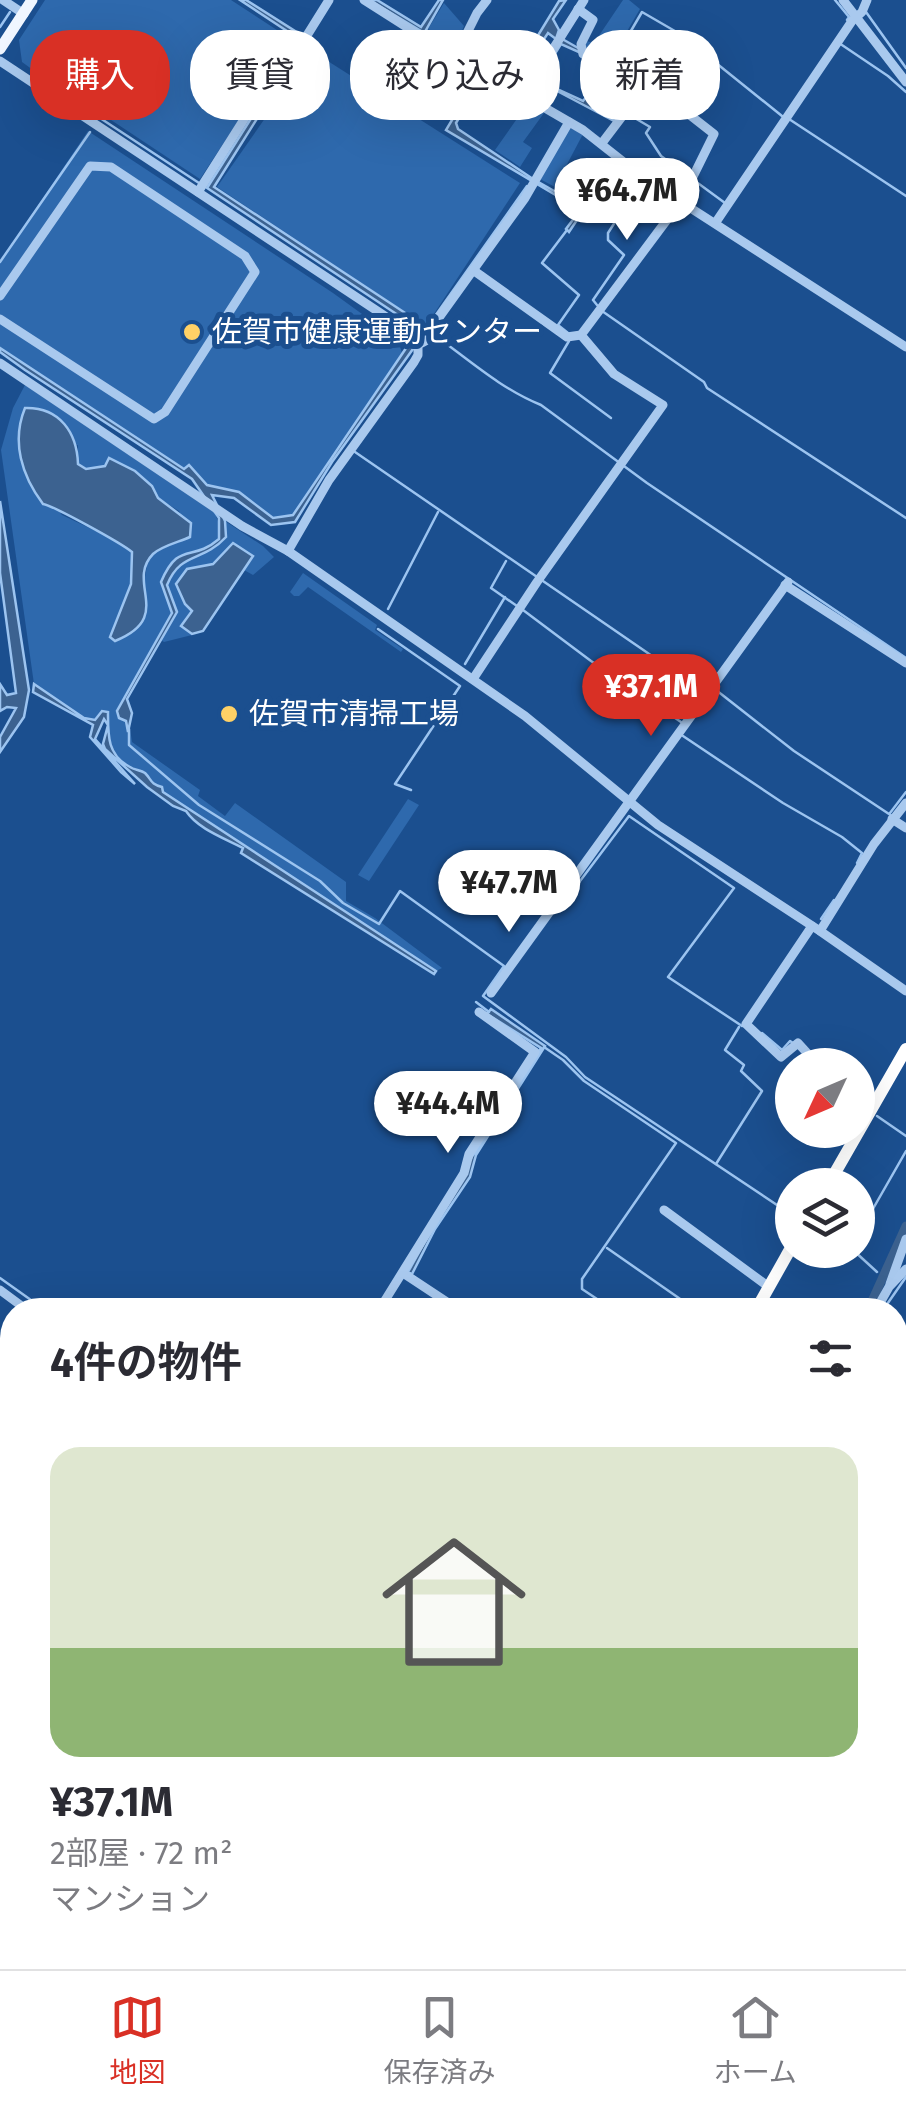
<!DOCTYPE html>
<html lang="ja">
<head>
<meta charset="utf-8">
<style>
	body { margin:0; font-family:"Fira Sans","Noto Sans JP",sans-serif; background:#f7f7f7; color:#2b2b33; height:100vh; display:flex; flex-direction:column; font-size:38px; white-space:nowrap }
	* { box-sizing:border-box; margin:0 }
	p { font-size:32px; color:#7c7c81 }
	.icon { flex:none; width:55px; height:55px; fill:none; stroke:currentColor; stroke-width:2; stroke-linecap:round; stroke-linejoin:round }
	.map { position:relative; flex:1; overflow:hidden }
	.panel { position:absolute; left:0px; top:1298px; width:908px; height:672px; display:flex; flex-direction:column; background:#fff; border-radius:40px 40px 0 0; box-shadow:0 10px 40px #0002 }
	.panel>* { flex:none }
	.guide { position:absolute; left:30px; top:30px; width:848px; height:90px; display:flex; gap:20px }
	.needle { width:65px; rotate:226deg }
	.buttons { position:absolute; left:775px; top:1048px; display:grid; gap:20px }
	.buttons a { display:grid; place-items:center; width:100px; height:100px; border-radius:50%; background:#fff; box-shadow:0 10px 40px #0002; font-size:50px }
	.price { position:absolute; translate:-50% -85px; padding:0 22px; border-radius:35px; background:#fff; color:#222; font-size:32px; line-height:65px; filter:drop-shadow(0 2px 5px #0008) }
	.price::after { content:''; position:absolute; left:50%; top:60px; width:30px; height:22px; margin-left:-15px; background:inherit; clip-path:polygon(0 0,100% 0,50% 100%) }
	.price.current { background:#d93025; color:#fff }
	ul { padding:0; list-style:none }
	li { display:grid; align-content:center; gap:20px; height:530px; padding:0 50px }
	li span { display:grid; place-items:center; height:310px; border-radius:30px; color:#555 }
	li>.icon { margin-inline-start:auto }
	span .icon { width:180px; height:180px; fill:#fffc; stroke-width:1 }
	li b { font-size:42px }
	h2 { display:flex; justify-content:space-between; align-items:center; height:120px; padding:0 50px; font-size:42px }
	.pill { padding:0 35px; border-radius:40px; background:#fff; box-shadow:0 10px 40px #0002; font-size:35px; line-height:90px }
	.pill.current { background:#d93025; color:#fff }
	.dock { display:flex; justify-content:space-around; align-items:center; height:140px; border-top:2px solid #e1e1e2; background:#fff; font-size:28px; color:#7c7c81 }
	.dock a { display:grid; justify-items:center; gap:5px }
	.dock .current { color:#d93025 }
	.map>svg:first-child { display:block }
	.green { fill:#2e69ad; fill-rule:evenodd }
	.water { fill:#3c6290; stroke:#9cc4f0; stroke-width:2.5 }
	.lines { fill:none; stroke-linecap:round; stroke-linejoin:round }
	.stream { stroke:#9cc4f0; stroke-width:2.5 }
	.canal { stroke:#3c6290; stroke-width:9 }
	.minor { stroke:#a9c9ee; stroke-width:9 }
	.major { stroke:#f0f6ff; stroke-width:11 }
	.highway { stroke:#fff; stroke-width:12 }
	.poi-dot { fill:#ffd166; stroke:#1b4f8f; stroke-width:4 }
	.labels { text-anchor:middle; stroke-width:10; stroke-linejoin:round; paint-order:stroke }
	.poi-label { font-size:30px; fill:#fff; stroke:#1b4f8f; text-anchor:start }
</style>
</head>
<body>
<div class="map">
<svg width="906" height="1969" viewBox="0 0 906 1969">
	<rect width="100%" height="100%" fill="#1b4f8f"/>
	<g class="green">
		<polygon points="45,0 231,0 280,32 287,38 288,45 200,179 102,114 85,108 22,62 19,40"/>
		<polygon points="623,0 629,0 640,9 609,62 585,49 586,41 594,43"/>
		<polygon points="444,3 464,26 456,45 428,29"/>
		<polygon points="312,51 520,183 426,326 217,187"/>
		<polygon points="528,103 544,113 523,142 532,148 520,167 495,150"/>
		<polygon points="568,127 583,134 555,187 540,179"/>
		<polygon points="88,131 333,293 398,340 402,353 293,515 273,518 239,492 206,485 188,465 185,469 0,348 0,262"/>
		<path d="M25,385L215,513L220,527L219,539C191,563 179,540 161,583L172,613L125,696L132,742L200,790L198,796L225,816L235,803L346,882V901L375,918L442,968L436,971L163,792L162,787C150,784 151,778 143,772C138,768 132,768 127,765C106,751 109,734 108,712L102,711L96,720L84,718L34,684L1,450L13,408ZM78,445L77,464L86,469L105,466L109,458L135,471L152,486L158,498L179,511L190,537L154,552L147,565L145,577L113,627L131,584L133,552L119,542L62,515L20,461Z"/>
		<path d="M225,521L263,546L274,557L253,575L244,570L253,556L192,610L182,626L192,635L164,642L161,640L177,612L167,585C181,551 202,563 226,537Z"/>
		<polygon points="303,573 377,625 375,630 403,649 401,652 308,587 299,596 294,596 290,592"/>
		<polygon points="408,799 419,805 369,881 358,875"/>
	</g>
	<g class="water">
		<path d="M240,0H246L298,33L304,44L214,187L428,328L332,462L295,522L271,525L234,498L212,495L225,521L226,537C202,563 181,551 167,585L177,612L127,699L132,713L128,732L126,721L119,718L117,711L172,613L161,582C179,540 191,563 219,539V518L192,479L25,370L0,352V348L184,469L189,465L207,485L239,492L273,518L293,515L419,329L207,188L297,46L293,35Z"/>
		<polygon points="369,0 377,0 421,27 439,0 443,0 426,30 512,78 559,1 566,0 553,19 559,30 557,36 608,65 561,44 541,76 548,85 583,101 606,73 591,103 614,121 540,82 538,76 560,42 548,33 514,84 487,70 456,123 458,129 533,179 570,200 582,211 587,211 594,202 612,215 596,204 588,214 581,214 569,232 566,229 578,213 569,203 446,130 483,68"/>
		<path d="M25,408C60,407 77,433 78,464L86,469L105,466L109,458L135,471L152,486L158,498L191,523L190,537C179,542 161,546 153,554C125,583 175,617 115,641L110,637L131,584L132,552C121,543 54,506 43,504C22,476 11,442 25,408Z"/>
		<polygon points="0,501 29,690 24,717 0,752 0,737 16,708 7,707 0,711 0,684 7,695 16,693 0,573"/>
		<polygon points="233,543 253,556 203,631 192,634 181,626 192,611 185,604 176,584 187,569 213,564"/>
		<path d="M34,684L84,718L95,720L102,711L108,712C108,735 107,755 130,767C134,770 141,770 145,773C152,780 150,784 162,787L163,792L436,971L434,974L241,853L243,848C224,838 198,829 186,811L173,806L147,787L105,749L103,744L108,725L104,719L95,739L135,784L121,772L90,737L93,725L33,692Z"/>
		<polygon points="491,1009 545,1046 476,1155 470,1177 435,1229 412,1274 408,1272 473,1155 541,1048 487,1014"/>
	</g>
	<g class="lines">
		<g class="stream">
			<polyline points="835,0 849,17 847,20"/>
			<polyline points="866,12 906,68"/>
			<polyline points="0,27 10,12"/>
			<polyline points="839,43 888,76 906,92"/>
			<polyline points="611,65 642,12 680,34 782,116"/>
			<polyline points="628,114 650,127 646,133 661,156 689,176"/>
			<polyline points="100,118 199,183"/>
			<polyline points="789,119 906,196"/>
			<polyline points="695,181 725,203"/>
			<polyline points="567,230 542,263 579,295 558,325 568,333"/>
			<polyline points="0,262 90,132"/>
			<polyline points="597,305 593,300 624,255 608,240 608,233 617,219 612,215"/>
			<polyline points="602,311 704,382 707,388 906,518"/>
			<polyline points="428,326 527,186"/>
			<path d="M433,334C468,359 501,389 541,405L647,483L906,658"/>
			<polyline points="569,341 550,373 611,418"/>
			<polyline points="355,452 703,691"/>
			<polyline points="506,561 491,588 517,606"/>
			<polyline points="388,609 438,512"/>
			<polyline points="523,610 591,661 681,722"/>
			<polyline points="378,629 460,686 395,784 411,790"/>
			<polyline points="465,664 505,597"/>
			<polyline points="713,694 716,690 794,751 892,816"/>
			<polyline points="129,729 129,745 199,805 320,881 343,903 379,924 400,891 504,966 483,996 566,1057 585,1077 792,1215"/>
			<polyline points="683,736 783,803 842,837 862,853 857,863"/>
			<polyline points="890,813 906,792"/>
			<polyline points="565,901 629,816 734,888 668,977 742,1026"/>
			<polyline points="821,919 834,900"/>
			<polyline points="476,1002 489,1012"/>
			<polyline points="762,1033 782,1050 790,1041 793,1043"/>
			<polyline points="544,1047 563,1060 584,1081 676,1143 582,1279 582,1289 603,1303 599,1310"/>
			<polyline points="877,1116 906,1136"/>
			<polyline points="716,1164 762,1091 741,1071 744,1065 725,1050 739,1027"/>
			<polyline points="858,1235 906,1151"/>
			<polyline points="607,1248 696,1310"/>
			<polyline points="853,1250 877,1272"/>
			<polyline points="0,1278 45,1310"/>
			<polyline points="883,1310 906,1277"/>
			<polyline points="0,1426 12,1406"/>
			<polyline points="895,1494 906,1478"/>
			<polyline points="0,1627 12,1635"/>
			<polyline points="0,1662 12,1644"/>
			<polyline points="895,1684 906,1691"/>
			<polyline points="0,1893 12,1876"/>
		</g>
		<g class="canal">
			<polyline points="868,1310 906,1226"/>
			<polyline points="596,1969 596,1958"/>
		</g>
		<g class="minor">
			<polyline points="3,0 24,14"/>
			<polyline points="364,0 419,35 583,130 644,178 906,347"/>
			<polyline points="843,0 906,82"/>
			<path d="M578,9L593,20L581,44L583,54C602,69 624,74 643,89"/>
			<polyline points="455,57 477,13 487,0"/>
			<polyline points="0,61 409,332 418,345"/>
			<polyline points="524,95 584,0"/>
			<polyline points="569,122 525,198 430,330 427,340 418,345 418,355 414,362 329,480 288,551 525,716 658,825 820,931 906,991"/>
			<polyline points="198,192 293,42 306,37 329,0"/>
			<polyline points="716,222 852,21 862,12 867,0"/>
			<polyline points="473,270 567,337 581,335"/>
			<polyline points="0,296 90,166 111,167 245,256 255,272 165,412 154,419 0,319"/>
			<polyline points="0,363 242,526 288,551"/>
			<polyline points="785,585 906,663"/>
			<polyline points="473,679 537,582 663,405 614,374 581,335 681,201 714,134 677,105 659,100 643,89 602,143"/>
			<polyline points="892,819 906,828"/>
			<polyline points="812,926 746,1024 781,1057 798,1043 818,1065"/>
			<polyline points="820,931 874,844 906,803"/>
			<polyline points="491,993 788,582"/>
			<polyline points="858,1098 873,1107"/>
			<polyline points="664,1210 769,1287"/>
			<polyline points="403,1273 459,1310"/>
			<polyline points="890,1284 906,1239"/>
			<polyline points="0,1290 27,1310"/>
			<polyline points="379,1310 464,1173 469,1154 535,1052 479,1012"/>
			<polyline points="556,1310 560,1306 563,1310"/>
			<polyline points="876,1310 889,1287 906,1269"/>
			<polyline points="895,1389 906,1396"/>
			<polyline points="0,1905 12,1885"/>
			<polyline points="58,1958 76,1969"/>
			<polyline points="390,1958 406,1969"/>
			<polyline points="491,1958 509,1969"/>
			<polyline points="860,1958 867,1969"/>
			<polyline points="11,1969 18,1958"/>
			<polyline points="419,1969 427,1958"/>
			<polyline points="603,1969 603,1958"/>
		</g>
		<polyline class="major" points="0,49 32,0"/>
		<g class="highway">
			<polyline points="828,1185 906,1049"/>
			<polyline points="756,1310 792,1246"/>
			<polyline points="376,1969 382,1958"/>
		</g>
	</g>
	<g class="poi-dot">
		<circle cx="192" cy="332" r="10"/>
		<circle cx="229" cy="714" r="10"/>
	</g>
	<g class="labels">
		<g class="poi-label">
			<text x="212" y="342">佐賀市健康運動センター</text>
			<text x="249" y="724">佐賀市清掃工場</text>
		</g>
	</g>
</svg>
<div class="buttons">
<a><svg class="needle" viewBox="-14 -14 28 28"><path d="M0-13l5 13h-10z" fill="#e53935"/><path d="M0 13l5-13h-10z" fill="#7c7c81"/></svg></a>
<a><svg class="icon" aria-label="layers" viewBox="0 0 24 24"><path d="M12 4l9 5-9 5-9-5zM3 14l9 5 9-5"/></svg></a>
</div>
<b class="price" style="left:627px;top:243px">¥64.7M</b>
<b class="price current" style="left:651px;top:739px">¥37.1M</b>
<b class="price" style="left:509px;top:935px">¥47.7M</b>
<b class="price" style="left:448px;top:1156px">¥44.4M</b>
<div class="guide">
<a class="pill current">購入</a>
<a class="pill">賃貸</a>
<a class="pill">絞り込み</a>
<a class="pill">新着</a>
</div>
<section class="panel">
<h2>4件の物件<svg class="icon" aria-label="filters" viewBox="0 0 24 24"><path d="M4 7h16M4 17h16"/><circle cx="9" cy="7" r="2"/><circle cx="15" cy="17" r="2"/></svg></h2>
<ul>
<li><span style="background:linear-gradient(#dfe7d0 65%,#8fb573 0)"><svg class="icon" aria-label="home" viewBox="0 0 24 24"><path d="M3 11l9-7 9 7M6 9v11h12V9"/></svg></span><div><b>¥37.1M</b><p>2部屋 · 72 m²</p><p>マンション</p></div></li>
</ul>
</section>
</div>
<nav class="dock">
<a class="current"><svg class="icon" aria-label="map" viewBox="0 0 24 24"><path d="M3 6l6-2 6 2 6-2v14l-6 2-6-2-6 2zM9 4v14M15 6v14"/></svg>地図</a>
<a><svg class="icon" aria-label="saved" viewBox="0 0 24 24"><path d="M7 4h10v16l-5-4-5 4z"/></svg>保存済み</a>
<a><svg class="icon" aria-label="home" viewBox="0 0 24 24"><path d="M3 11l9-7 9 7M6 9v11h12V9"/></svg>ホーム</a>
</nav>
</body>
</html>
